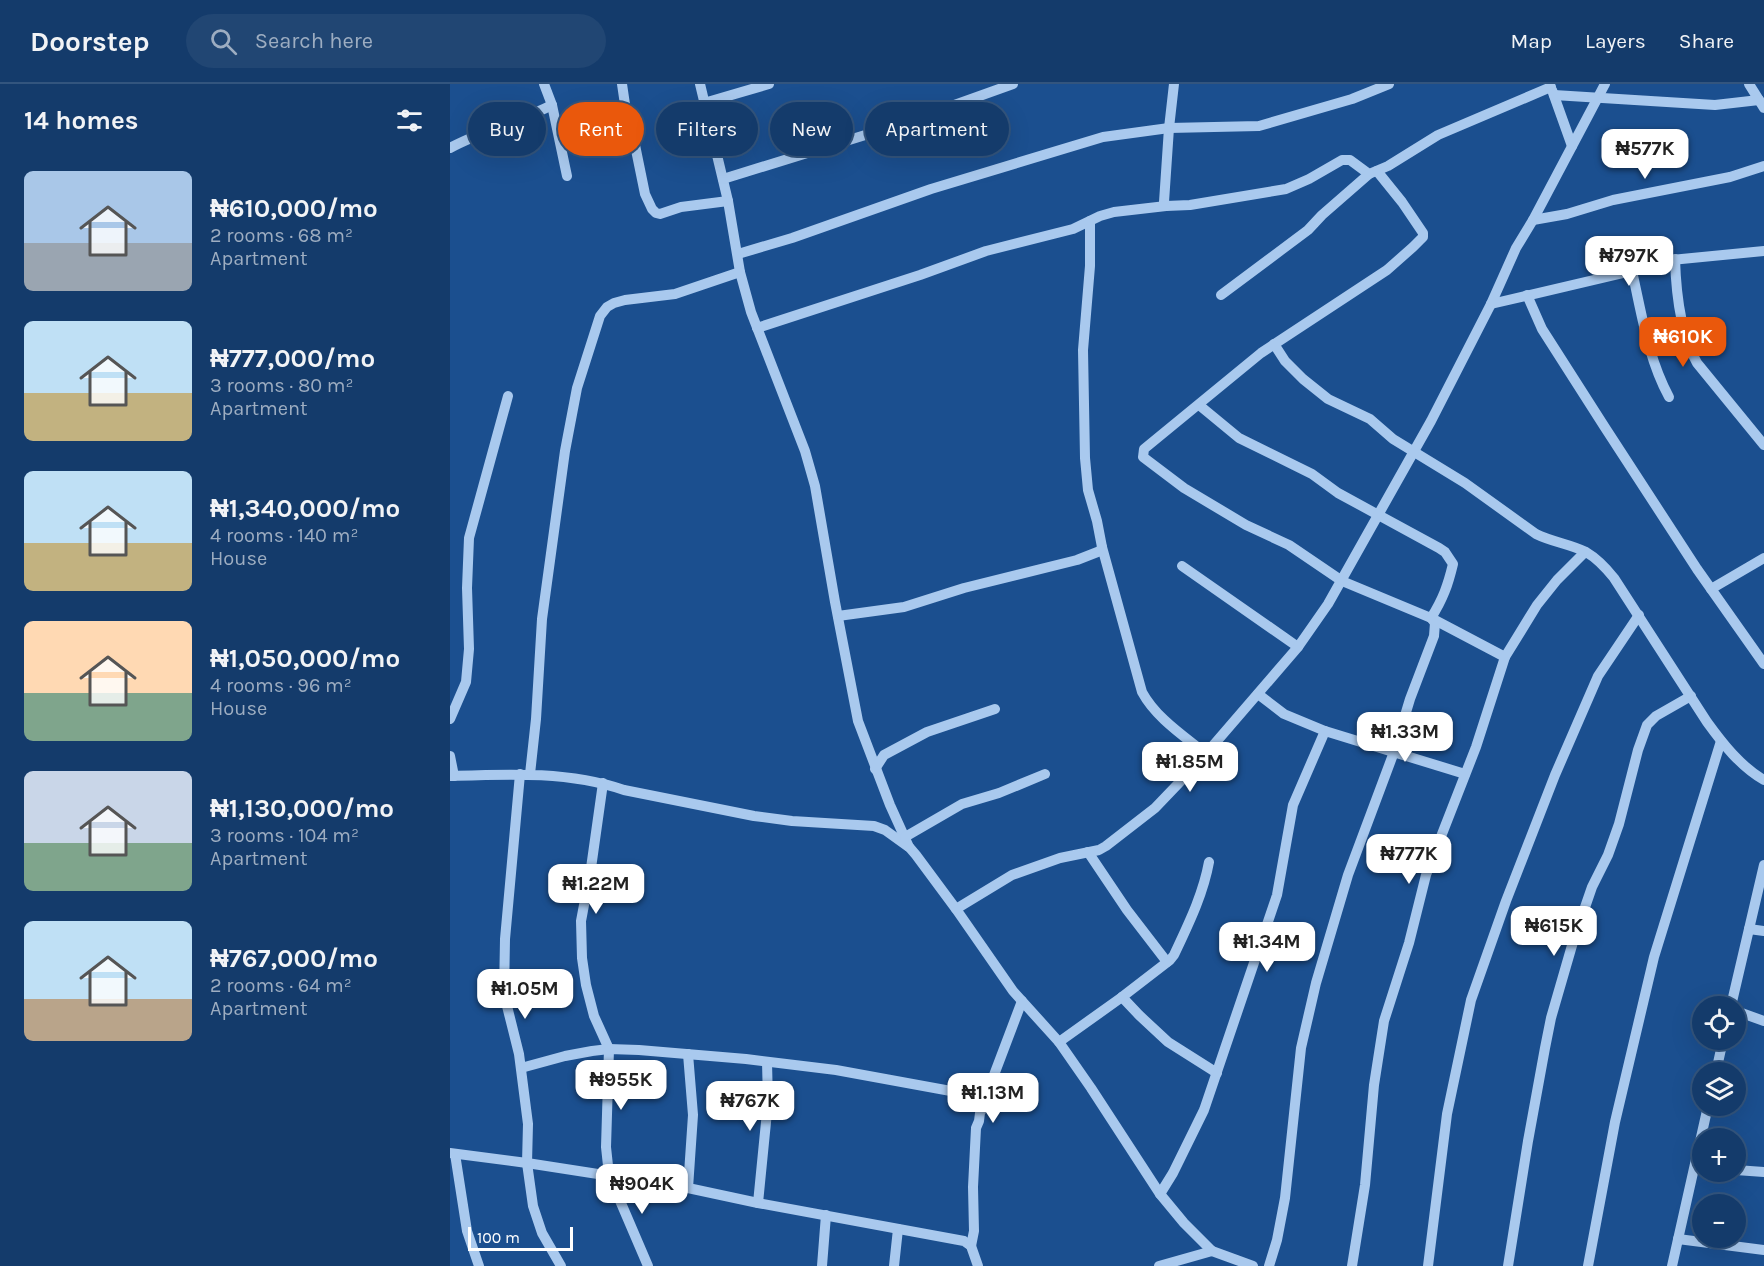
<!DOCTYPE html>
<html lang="en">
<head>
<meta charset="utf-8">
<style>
	body { margin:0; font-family:Karla,sans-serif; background:#214673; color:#f1f3f6; height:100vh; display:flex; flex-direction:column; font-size:22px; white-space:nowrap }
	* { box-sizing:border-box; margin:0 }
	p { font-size:20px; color:#9dadc1 }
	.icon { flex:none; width:33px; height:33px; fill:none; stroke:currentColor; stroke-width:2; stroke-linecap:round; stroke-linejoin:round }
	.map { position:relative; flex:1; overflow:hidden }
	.drawer { display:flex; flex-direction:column; background:#143b6b; width:450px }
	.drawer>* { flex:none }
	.guide { position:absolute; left:18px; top:18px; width:570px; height:54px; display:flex; gap:12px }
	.tools { position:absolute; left:1242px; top:912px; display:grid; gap:12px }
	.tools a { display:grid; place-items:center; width:54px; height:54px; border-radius:50%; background:#143b6b; box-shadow:0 6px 24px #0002,0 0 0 2px #33557e; font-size:30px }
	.scale { position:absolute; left:18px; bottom:15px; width:105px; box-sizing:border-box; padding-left:6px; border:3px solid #fff; border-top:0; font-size:16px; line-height:21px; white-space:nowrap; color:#fff; -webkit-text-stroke:4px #1b4f8f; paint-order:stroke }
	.price { position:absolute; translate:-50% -51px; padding:0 14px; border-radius:12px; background:#fff; color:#222; font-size:20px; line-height:39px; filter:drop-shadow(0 2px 3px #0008) }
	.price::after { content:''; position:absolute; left:50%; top:36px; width:18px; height:14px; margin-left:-9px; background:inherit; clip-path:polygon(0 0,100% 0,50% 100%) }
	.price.active { background:#ea580c; color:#fff }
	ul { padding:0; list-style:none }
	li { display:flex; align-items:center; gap:18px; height:150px; padding:0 24px }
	li span { display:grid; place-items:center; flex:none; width:168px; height:120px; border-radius:9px; color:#555 }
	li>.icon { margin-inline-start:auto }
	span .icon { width:72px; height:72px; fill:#fffc; stroke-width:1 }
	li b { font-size:26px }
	h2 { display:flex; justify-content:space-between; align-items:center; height:72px; padding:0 24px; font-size:26px }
	.chip { padding:0 21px; border-radius:27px; background:#143b6b; box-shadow:0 6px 24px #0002,0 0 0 2px #33557e; font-size:21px; line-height:54px }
	.chip.active { background:#ea580c; color:#fff }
	header { display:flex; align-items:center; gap:36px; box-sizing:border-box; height:84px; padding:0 30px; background:#143b6b; border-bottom:2px solid #33557e }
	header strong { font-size:28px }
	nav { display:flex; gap:33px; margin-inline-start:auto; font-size:21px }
	.search { width:420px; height:54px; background:#214673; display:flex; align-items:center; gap:15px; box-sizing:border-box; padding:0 21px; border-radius:33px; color:#9dadc1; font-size:22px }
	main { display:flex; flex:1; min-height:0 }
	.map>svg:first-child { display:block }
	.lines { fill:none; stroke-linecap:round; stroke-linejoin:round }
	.minor { stroke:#a9c9ee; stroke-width:10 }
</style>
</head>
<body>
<header>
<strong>Doorstep</strong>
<div class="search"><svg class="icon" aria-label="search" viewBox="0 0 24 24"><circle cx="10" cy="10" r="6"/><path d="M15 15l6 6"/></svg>Search here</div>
<nav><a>Map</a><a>Layers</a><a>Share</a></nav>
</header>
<main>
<section class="drawer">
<h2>14 homes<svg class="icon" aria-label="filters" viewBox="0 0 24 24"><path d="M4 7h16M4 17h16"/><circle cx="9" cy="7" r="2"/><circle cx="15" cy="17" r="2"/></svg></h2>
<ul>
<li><span style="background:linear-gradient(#a9c7e8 60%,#9aa5b1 0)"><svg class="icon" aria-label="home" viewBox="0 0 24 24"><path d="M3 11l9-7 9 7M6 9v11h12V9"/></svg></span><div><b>₦610,000/mo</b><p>2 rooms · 68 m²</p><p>Apartment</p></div></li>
<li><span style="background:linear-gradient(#bfe0f5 60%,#c2b280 0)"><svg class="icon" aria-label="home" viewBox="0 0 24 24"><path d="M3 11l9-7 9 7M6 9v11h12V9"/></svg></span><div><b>₦777,000/mo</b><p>3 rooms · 80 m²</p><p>Apartment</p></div></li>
<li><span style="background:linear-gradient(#bfe0f5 60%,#c2b280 0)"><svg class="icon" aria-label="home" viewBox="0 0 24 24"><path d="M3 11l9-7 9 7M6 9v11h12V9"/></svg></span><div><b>₦1,340,000/mo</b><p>4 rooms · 140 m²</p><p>House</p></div></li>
<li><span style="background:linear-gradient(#ffd9b3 60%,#7fa58c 0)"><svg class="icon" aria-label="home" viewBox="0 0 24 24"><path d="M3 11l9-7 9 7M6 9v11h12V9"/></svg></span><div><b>₦1,050,000/mo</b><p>4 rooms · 96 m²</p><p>House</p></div></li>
<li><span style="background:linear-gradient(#c9d6e8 60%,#7fa58c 0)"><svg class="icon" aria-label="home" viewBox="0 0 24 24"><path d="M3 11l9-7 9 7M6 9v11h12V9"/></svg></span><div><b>₦1,130,000/mo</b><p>3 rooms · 104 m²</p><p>Apartment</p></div></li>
<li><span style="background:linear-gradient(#bfe0f5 65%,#b9a48a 0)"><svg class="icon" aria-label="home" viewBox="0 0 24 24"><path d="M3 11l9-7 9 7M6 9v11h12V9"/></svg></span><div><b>₦767,000/mo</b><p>2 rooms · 64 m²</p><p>Apartment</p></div></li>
</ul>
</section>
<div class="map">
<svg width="1314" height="1182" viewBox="0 0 1314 1182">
	<rect width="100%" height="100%" fill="#1b4f8f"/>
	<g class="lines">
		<g class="minor">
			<polyline points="94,0 102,21 117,92"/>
			<polyline points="172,0 178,41 185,61 195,110 202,125 206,129 210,130 231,123 278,117"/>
			<polyline points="250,0 278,117 290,188 301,228 355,367 365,402 385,518 408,637 440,721 459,763"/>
			<polyline points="724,0 719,44 714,118 716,122 740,121 836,105 859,95 892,76 900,76 919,90 938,82 988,51 1101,3"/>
			<polyline points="1299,0 1314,24"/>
			<polyline points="1102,6 1122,62"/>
			<polyline points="1104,11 1265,21 1309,16"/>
			<polyline points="254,19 319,0"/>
			<path d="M0,64C33,46 69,38 102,21"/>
			<polyline points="927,87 952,118 973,149 973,153 963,163 937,186 811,269 694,365 693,373 734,404 796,441 839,461 892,497 981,534 1055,573"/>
			<polyline points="273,95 454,39 563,0"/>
			<polyline points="1083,136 1117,130 1163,116 1280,93 1314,82"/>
			<polyline points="288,170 342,154 481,105 653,53 719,44 809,42 902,15 939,0"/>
			<path d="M1225,175C1226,209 1230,249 1247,279L1314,361"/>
			<path d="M1182,187C1192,231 1198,274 1219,313"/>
			<polyline points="771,211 858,146 872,131 919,90"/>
			<polyline points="1077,211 1092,245 1154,342 1247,485 1314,580"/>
			<polyline points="1041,220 1182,187 1211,177 1314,167"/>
			<polyline points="307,244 470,191 536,167 623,145 650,132 664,128 716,122"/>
			<path d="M824,260L835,277L853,295L878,315L920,335L943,355L1015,399L1086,450C1102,458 1120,460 1136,468C1148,475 1156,484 1164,494L1257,638C1273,660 1290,682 1314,696"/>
			<path d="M749,321L789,354L862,390L888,409L989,464L995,468L1003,480C998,501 993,515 981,534L985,539L984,552L960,615L944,668L898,791L866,899L851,964L835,1114L827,1156L819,1182"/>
			<path d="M652,463L692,608C706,634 734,652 756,670"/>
			<polyline points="732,482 848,563"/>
			<polyline points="1261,505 1314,474"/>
			<polyline points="388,532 454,523 514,504 627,476 650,467 652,463 647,437 638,406 635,374 633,266 640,182 640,137"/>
			<polyline points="808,610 834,630 875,647 1015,690"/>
			<polyline points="0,635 16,598 19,565 17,504 19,454 58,312"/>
			<polyline points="0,672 4,692"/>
			<polyline points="425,685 434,671 477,648 545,625"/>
			<polyline points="70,690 55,855 54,910 69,970 78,1040 77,1079 83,1122 92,1149 111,1182"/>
			<polyline points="80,690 86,635 92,535 115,367 127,304 150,232 157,223 164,219 175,216 225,210 290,188"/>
			<path d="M0,692C58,690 118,687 174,706L304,732L342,737L424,742L435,746L460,764L466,771L506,825L563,907L609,958L641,1004L710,1110L734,1139L762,1167L709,1182"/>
			<polyline points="153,699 141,784 131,837 132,874 136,901 144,932 159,965 156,1063 159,1091 198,1182"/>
			<polyline points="455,753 512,720 549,709 595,690"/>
			<polyline points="638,768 677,826 717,878"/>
			<polyline points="506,825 562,791 610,774 649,766 656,762 705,724 748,679 848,563 878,520 981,337 1041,220 1066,164 1083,136 1155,0"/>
			<polyline points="1299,845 1314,847"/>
			<polyline points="672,913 689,931 718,958 767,989"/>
			<polyline points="1281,922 1314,781"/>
			<polyline points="1286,927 1314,937"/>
			<path d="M609,958L672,913L720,876L724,871C738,841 753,811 759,778"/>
			<polyline points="238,970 243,1031 238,1104"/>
			<polyline points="71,984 115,972 142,967 159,965 189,966 296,975 386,986 539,1014"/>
			<polyline points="1266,988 1273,956"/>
			<polyline points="0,1069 77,1079 238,1104 308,1119 514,1157 521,1162 528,1182"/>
			<polyline points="5,1070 17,1147 29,1182"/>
			<polyline points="1286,1086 1314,1088"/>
			<polyline points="710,1110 723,1089 754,1026 827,811 843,721 875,647"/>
			<polyline points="308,1119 318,1018 317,978"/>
			<polyline points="1228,1155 1314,1166"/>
			<polyline points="521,1162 524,1147 523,1103 526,1044 529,1037 530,1029 539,1014 544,991 572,917"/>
			<polyline points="762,1167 803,1182"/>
			<polyline points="372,1182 376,1131"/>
			<polyline points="444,1182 448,1145"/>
			<polyline points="902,1182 915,1101 924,1001 934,937 959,859 976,791 1026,663 1055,573 1087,521 1107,496 1135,468"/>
			<polyline points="978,1182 997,1030 1021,916 1056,817 1105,691 1148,592 1189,531"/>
			<polyline points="1058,1182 1078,1057 1095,964 1101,934 1123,858 1142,803 1158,771 1169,740 1188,666 1197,641 1206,632 1241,612"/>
			<polyline points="1138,1182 1165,1038 1204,873 1271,657"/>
			<polyline points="1222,1182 1258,1022"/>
		</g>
	</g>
</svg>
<div class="tools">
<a><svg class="icon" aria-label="locate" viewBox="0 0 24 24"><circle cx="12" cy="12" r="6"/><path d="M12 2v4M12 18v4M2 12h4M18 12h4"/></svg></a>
<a><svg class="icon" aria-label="layers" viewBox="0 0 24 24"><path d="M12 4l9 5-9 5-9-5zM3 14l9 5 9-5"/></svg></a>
<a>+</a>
<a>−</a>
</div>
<div class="scale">100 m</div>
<b class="price" style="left:1195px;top:96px">₦577K</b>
<b class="price" style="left:1179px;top:203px">₦797K</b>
<b class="price active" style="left:1233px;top:284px">₦610K</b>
<b class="price" style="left:955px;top:679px">₦1.33M</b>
<b class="price" style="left:740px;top:709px">₦1.85M</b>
<b class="price" style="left:959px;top:801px">₦777K</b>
<b class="price" style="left:146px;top:831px">₦1.22M</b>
<b class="price" style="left:1104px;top:873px">₦615K</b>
<b class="price" style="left:817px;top:889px">₦1.34M</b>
<b class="price" style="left:75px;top:936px">₦1.05M</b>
<b class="price" style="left:171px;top:1027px">₦955K</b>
<b class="price" style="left:543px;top:1040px">₦1.13M</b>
<b class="price" style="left:300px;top:1048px">₦767K</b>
<b class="price" style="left:192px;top:1131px">₦904K</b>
<div class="guide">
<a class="chip">Buy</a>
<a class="chip active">Rent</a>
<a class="chip">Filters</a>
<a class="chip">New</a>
<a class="chip">Apartment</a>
</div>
</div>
</main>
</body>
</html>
